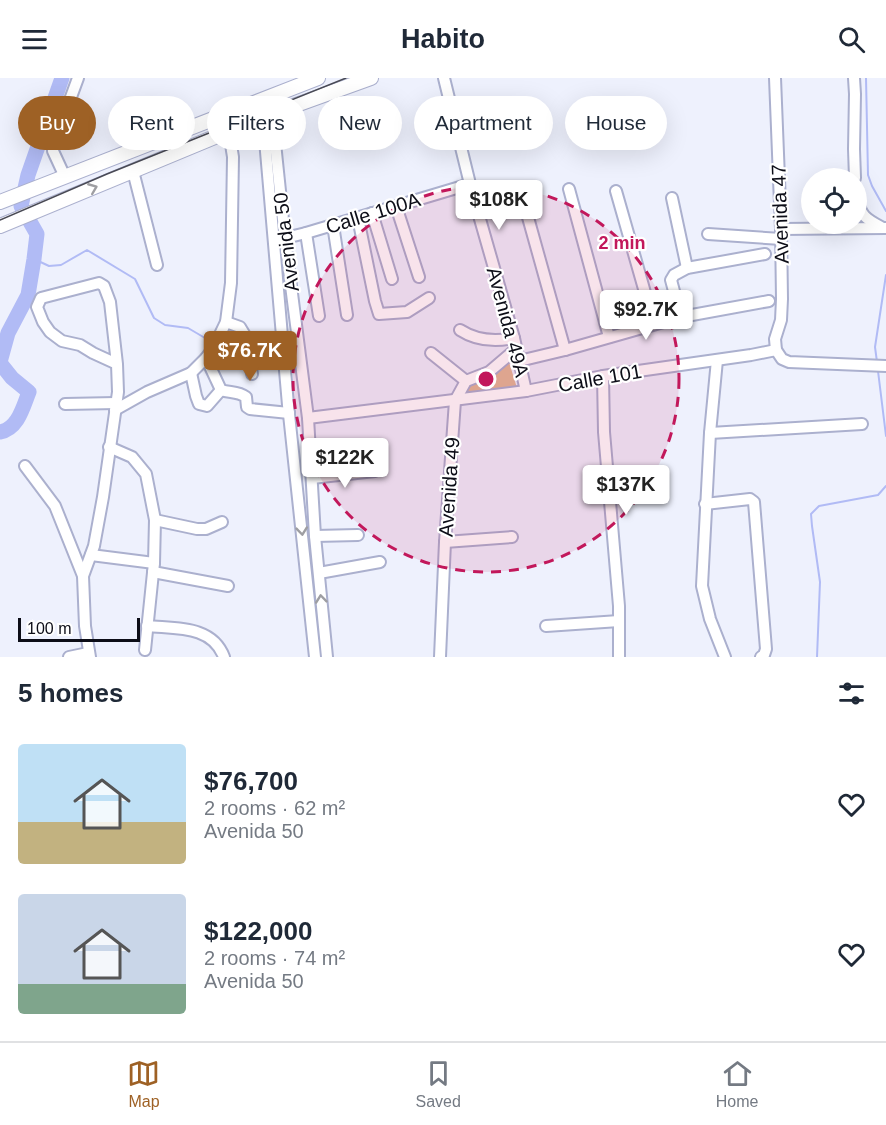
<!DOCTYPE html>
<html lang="en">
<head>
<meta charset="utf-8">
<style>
	body { margin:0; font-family:Arial,sans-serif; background:#f2f2f3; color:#1f2937; height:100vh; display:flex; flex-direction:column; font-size:22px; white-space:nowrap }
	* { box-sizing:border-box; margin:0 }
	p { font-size:20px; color:#747a83 }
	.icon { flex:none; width:33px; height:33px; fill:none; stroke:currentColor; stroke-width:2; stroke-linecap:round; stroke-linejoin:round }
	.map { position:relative; height:579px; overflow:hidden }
	.details { display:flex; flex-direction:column; background:#fff; flex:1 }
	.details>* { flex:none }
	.guide { position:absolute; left:18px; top:18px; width:850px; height:54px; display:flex; gap:12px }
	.controls { position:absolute; left:801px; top:90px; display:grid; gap:12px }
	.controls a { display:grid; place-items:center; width:66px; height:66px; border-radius:50%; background:#fff; box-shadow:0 6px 24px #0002; font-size:30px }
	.scale { position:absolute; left:18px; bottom:15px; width:122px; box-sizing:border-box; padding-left:6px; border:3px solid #0c0d17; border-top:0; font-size:16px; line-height:21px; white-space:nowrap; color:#0c0d17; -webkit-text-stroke:4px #fff; paint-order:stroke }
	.price { position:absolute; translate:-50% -51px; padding:0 14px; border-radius:6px; background:#fff; color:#222; font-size:20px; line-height:39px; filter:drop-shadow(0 2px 3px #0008) }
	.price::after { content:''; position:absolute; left:50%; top:36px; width:18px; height:14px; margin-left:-9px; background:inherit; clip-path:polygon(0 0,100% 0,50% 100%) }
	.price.on { background:#9e6125; color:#fff }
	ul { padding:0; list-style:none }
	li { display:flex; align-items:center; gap:18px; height:150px; padding:0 18px }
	li span { display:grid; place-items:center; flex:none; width:168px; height:120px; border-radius:6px; color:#555 }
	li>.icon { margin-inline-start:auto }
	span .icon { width:72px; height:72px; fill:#fffc; stroke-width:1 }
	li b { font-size:26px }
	h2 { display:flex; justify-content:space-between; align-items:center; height:72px; padding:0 18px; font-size:26px }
	.tag { padding:0 21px; border-radius:27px; background:#fff; box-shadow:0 6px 24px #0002; font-size:21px; line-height:54px }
	.tag.on { background:#9e6125; color:#fff }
	header { display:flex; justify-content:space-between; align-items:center; height:78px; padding:0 18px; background:#fff; font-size:27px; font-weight:800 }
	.tabs { display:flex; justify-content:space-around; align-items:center; height:84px; border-top:2px solid #e0e1e3; background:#fff; font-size:16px; color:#747a83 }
	.tabs a { display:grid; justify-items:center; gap:3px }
	.tabs .on { color:#9e6125 }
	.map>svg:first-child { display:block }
	.green { fill:#e2b997 }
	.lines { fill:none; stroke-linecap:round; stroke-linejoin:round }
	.stream { stroke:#b1bbf5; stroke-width:2 }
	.river { stroke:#b1bbf5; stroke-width:15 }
	.minor-casing { stroke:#abb0ce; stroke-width:14 }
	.major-casing { stroke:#abb0ce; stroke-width:16 }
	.minor { stroke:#fff; stroke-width:10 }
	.major { stroke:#fff; stroke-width:14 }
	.tram { stroke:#494a55; stroke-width:1.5 }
	.oneway { stroke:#9e9ea2 }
	.ring { fill:none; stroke:#c2185b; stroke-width:3; stroke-dasharray:10 8 }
	.labels { text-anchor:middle; stroke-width:4.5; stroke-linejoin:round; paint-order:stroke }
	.street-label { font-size:20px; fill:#0c0d17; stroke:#fff }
	.centre { fill:#c2185b; stroke:#fff; stroke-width:3 }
	.ring-label { font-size:18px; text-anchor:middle; font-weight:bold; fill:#c2185b; stroke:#fff; stroke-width:4.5; stroke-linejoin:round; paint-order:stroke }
</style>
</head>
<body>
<header><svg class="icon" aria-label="menu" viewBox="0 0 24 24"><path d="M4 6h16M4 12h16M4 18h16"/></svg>Habito<svg class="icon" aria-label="search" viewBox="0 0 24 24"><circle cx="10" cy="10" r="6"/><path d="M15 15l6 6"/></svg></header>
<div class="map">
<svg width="886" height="579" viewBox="0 0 886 579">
	<rect width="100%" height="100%" fill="#eef1fd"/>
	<polygon class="green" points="509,284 517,310 466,316 466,309 486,302"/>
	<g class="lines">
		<g class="stream">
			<polyline points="866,0 868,97 872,108 886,133"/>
			<polyline points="34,181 49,188 61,187 87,172 135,201 154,240 165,247 188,250 205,260"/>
			<polyline points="877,284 875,269 886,197"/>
			<polyline points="878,293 886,358"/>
			<polyline points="817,579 820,504 812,448 811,436 819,428 878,417 886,408"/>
		</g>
		<g class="river">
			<polyline points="0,284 8,255 28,217 34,181 37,156 21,128 28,97 62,0"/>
			<path d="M0,285L12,300L29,314C23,329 18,351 0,354"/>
		</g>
		<defs>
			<g id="minor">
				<polyline points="444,0 470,106 514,260 526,313"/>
				<polyline points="775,0 781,151 782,221 781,242 775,261 776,272 782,281 789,284 886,288"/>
				<polyline points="854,0 855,16 854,71 855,100"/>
				<polyline points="272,36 285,161 308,340 315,458 327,579"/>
				<polyline points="263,39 288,327 315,579"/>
				<polyline points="133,93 157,187"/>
				<polyline points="65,99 53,73 53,68 78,0"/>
				<polyline points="569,111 609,259"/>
				<polyline points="616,113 654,246"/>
				<polyline points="672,120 687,190"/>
				<path d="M856,120C862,138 864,140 881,149"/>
				<polyline points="524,125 565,272"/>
				<polyline points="396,128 419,199"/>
				<polyline points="372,135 392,201"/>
				<polyline points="358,140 375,223 379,236 407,234 429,220"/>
				<polyline points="333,147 347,237"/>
				<polyline points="781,151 886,150"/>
				<polyline points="306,155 319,238"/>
				<polyline points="708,156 781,161"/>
				<polyline points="281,161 306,155 470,106"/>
				<polyline points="681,239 671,202 674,197 687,190 765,176"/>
				<polyline points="226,244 240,249 246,259 252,296"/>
				<path d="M460,252C477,263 495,264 514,260"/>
				<polyline points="431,275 466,303"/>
				<path d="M206,280L221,312C230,315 238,313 246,319L247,329L250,331L289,335"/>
				<polyline points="717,282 710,355 702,508 710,541 725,579"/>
				<polyline points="519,283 565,272 681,239 769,223"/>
				<polyline points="191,295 196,318 199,326 207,328 221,312"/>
				<polyline points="603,298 604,354 619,528 619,579"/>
				<polyline points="65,326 116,325"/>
				<polyline points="115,332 147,314 191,295 206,280 214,269 226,244 231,205 233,79 229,54"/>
				<polyline points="308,340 526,313 603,298 751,277 776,272"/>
				<polyline points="710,355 862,346"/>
				<polyline points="109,369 132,379 146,396 155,442 154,485 145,572"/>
				<polyline points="25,388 55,428 83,498"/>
				<polyline points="312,400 375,393"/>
				<polyline points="705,426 750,421 754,424 766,571 764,577 761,579"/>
				<polyline points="155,442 197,451 206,451 222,444"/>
				<polyline points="315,458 358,457"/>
				<polyline points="445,464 512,459"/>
				<polyline points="91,477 154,485"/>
				<polyline points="153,494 228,508"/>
				<polyline points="319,495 380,484"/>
				<path d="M147,548C176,551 212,547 224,579"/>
				<polyline points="546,548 619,543"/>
				<polyline points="69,579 88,575"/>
				<polyline points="90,579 85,548 83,498 94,468 103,419 118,314 117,286 110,224 104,208 99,205 41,220 37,229 43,244 50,254 62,263 80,267 93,275 117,286"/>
				<polyline points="440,579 445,464 455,323 466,303 489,294 516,271"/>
			</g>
			<g id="major">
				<polyline points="0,124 318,0"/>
				<polyline points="0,148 263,39 371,0"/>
			</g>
		</defs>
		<use href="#minor" class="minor-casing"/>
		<use href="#major" class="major-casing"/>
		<use href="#minor" class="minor"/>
		<use href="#major" class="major"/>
		<polyline class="tram" points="0,142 107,96 346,0"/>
	</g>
	<defs><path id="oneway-chevron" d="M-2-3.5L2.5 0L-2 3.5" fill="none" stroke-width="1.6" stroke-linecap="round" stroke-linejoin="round" transform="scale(1.5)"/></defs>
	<g class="oneway">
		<use href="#oneway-chevron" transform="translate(93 110) rotate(-22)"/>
		<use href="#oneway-chevron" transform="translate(302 453) rotate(84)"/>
		<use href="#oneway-chevron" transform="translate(321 521) rotate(-96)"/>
	</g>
	<circle cx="486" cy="301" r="193" fill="#c2185b" fill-opacity=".12"/>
	<circle class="ring" cx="486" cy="301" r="193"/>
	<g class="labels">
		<g class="street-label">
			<text transform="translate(373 135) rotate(-17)" y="7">Calle 100A</text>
			<text transform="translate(780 136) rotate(-92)" y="7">Avenida 47</text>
			<text transform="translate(286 164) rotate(-97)" y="7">Avenida 50</text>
			<text transform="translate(508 244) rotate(75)" y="7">Avenida 49A</text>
			<text transform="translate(600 300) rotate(-10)" y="7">Calle 101</text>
			<text transform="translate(449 409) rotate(-86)" y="7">Avenida 49</text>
		</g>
	</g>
	<circle cx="486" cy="301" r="9" class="centre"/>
	<g class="ring-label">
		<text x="622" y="171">2 min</text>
	</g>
</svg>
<div class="controls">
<a><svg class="icon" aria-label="locate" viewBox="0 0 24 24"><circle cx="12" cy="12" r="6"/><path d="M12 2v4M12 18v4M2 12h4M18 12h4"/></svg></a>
</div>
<div class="scale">100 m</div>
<b class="price" style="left:499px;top:153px">$108K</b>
<b class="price" style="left:646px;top:263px">$92.7K</b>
<b class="price on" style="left:250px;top:304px">$76.7K</b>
<b class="price" style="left:345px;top:411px">$122K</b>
<b class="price" style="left:626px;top:438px">$137K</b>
<div class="guide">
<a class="tag on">Buy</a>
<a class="tag">Rent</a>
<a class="tag">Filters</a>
<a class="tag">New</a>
<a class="tag">Apartment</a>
<a class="tag">House</a>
</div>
</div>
<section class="details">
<h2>5 homes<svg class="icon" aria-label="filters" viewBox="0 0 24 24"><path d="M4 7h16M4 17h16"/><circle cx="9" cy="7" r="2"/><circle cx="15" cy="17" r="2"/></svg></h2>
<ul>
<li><span style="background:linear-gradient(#bfe0f5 65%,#c2b280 0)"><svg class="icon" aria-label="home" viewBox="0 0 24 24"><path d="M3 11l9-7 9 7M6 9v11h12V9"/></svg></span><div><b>$76,700</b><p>2 rooms · 62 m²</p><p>Avenida 50</p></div><svg class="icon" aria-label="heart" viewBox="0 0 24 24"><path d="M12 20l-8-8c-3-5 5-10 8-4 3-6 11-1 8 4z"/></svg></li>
<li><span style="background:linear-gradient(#c9d6e8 75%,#7fa58c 0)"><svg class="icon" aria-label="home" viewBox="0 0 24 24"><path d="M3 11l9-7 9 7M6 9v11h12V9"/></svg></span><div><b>$122,000</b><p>2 rooms · 74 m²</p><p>Avenida 50</p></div><svg class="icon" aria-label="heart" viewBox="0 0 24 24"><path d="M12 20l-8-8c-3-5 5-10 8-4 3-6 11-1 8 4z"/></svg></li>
</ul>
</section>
<nav class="tabs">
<a class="on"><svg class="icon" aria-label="map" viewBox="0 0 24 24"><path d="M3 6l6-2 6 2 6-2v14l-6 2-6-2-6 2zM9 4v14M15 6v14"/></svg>Map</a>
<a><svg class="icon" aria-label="saved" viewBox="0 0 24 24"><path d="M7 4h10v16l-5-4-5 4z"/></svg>Saved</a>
<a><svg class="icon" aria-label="home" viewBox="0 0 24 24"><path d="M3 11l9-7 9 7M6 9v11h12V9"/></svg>Home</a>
</nav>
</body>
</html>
